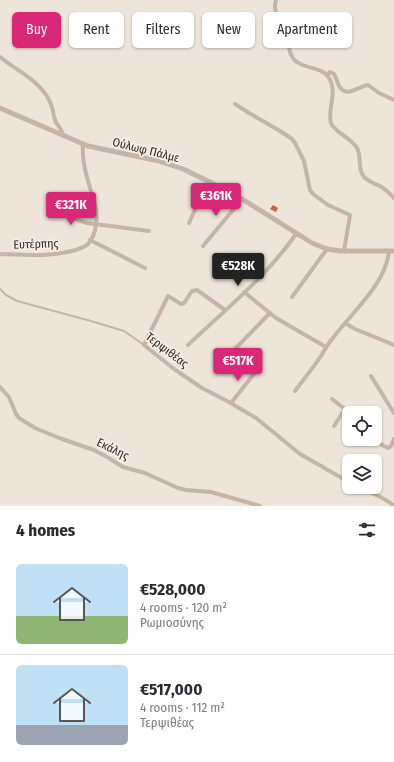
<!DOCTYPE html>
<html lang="en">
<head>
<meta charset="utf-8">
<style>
	body { margin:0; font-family:"Fira Sans Condensed",sans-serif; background:#f2f2f3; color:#2b2b33; height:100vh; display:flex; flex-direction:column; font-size:15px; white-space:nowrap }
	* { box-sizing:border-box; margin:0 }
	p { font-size:13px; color:#7c7c81 }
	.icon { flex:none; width:22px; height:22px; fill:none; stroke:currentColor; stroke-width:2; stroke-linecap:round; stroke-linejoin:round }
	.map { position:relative; height:506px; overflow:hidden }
	.panel { display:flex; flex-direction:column; background:#fff; flex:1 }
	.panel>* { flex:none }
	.guide { position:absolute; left:12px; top:12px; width:370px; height:36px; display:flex; gap:8px }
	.fabs { position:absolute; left:342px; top:406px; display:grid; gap:8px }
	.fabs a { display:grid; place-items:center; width:40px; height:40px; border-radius:6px; background:#fff; box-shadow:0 1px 3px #0004; font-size:20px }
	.price { position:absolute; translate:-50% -34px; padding:0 9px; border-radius:4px; background:#db2777; color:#fff; font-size:13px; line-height:26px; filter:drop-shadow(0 1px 2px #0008) }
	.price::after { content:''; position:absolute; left:50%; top:24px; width:12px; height:9px; margin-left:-6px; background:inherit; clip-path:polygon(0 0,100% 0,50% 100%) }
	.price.selected { background:#222; color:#fff }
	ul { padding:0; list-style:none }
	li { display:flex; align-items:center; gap:12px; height:100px; padding:0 16px }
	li+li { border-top:1px solid #e1e1e2 }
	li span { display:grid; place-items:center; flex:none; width:112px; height:80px; border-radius:6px; color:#555 }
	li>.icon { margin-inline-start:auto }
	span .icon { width:48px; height:48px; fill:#fffc; stroke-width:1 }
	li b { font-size:17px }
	h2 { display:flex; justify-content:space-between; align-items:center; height:48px; padding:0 16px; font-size:17px }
	.pill { padding:0 14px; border-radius:6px; background:#fff; box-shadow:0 1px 3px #0004; font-size:14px; line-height:36px }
	.pill.selected { background:#db2777; color:#fff }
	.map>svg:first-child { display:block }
	.building { fill:#b66c4e }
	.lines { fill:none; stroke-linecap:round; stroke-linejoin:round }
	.service { stroke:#c4b5a7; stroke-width:2 }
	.minor { stroke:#c4b5a7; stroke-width:4 }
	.tertiary { stroke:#c4b5a7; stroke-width:5 }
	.labels { text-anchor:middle; stroke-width:3.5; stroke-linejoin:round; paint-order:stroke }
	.street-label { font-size:12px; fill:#312a26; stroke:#f6efe5 }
</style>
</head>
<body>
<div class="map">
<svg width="394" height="506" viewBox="0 0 394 506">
	<rect width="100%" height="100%" fill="#ede5d9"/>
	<polygon class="building" points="273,205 278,208 276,212 270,209"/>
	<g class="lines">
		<polyline class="service" points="0,289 6,295 17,301 91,321 124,331 144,345"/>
		<g class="minor">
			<path d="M276,0C275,4 274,8 276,12C278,20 284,26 287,34C289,43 288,56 297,62C306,69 323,67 329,78C338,92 327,110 331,123C333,131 351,138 357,148C362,156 357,169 364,177C368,181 375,184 380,186C385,189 390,193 394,198"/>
			<path d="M0,57C17,71 41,81 50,102C53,107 53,114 55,120C57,126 63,129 63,136"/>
			<path d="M327,75L330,72L334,74C336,77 337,82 339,86C347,99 358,86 368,85L379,93L394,100"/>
			<polyline points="235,104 249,113 280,131 292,139 295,143 304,161 310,190 313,194 328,205 350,215 344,251"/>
			<polyline points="53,209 78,220 87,223 149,231"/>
			<polyline points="189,223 208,181"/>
			<polyline points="90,240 145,268"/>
			<polyline points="203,246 242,199"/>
			<path d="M0,254C26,255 51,257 76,250C80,248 84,247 87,245C98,234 98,214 94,201C89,184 81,162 83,144"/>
			<polyline points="244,292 276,318 326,347"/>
			<polyline points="292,297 327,249"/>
			<polyline points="225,310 197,290 192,291 184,303 181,304 168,296 144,345 174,369 202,388 229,402 256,418 300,454 349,482"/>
			<polyline points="345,323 355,329 394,345"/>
			<path d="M188,345C225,310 267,276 296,234"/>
			<polyline points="228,356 270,313"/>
			<polyline points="371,376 394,413"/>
			<polyline points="0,387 9,397 16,414 19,418 35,428 62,439 94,450 107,457 123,467 145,473 178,488 186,490 211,492 260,506"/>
			<path d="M295,391C304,379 313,368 321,356C325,350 328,343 333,338C352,312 386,284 389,251"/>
			<polyline points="332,399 350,413"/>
			<polyline points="231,403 257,370"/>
			<polyline points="334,426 345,409"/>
			<polyline points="375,438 382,445 388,448 391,446 394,439"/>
			<path d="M358,487C371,493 383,496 394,506"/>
		</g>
		<polyline class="tertiary" points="0,108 88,146 159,161 183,169 208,181 242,199 312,243 327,249 340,251 394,251"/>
	</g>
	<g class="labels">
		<g class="street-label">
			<text transform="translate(146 150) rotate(14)" y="4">Ούλωφ Πάλμε</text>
			<text transform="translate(36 244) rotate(-2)" y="4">Ευτέρπης</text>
			<text transform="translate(167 350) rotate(37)" y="4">Τερψιθέας</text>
			<text transform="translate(113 449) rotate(26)" y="4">Εκάλης</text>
		</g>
	</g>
</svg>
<div class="fabs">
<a><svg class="icon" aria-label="locate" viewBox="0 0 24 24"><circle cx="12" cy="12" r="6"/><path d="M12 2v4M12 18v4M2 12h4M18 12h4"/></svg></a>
<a><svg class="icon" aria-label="layers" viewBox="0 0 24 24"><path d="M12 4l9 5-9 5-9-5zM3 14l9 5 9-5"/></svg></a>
</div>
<b class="price" style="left:216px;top:217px">€361K</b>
<b class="price" style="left:71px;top:226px">€321K</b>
<b class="price selected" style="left:238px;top:287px">€528K</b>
<b class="price" style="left:238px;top:382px">€517K</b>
<div class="guide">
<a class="pill selected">Buy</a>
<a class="pill">Rent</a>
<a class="pill">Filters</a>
<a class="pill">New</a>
<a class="pill">Apartment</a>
</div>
</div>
<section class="panel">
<h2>4 homes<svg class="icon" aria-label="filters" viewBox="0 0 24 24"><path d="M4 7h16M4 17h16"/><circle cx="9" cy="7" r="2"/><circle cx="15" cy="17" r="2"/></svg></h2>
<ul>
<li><span style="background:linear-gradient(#bfe0f5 65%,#8fb573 0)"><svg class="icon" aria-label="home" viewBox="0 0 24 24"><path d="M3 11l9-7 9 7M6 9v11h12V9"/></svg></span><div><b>€528,000</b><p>4 rooms · 120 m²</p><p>Ρωμιοσύνης</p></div></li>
<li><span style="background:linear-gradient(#bfe0f5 75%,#9aa5b1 0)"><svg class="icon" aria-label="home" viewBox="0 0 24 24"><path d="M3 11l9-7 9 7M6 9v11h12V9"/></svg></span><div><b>€517,000</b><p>4 rooms · 112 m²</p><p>Τερψιθέας</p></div></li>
</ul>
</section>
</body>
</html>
